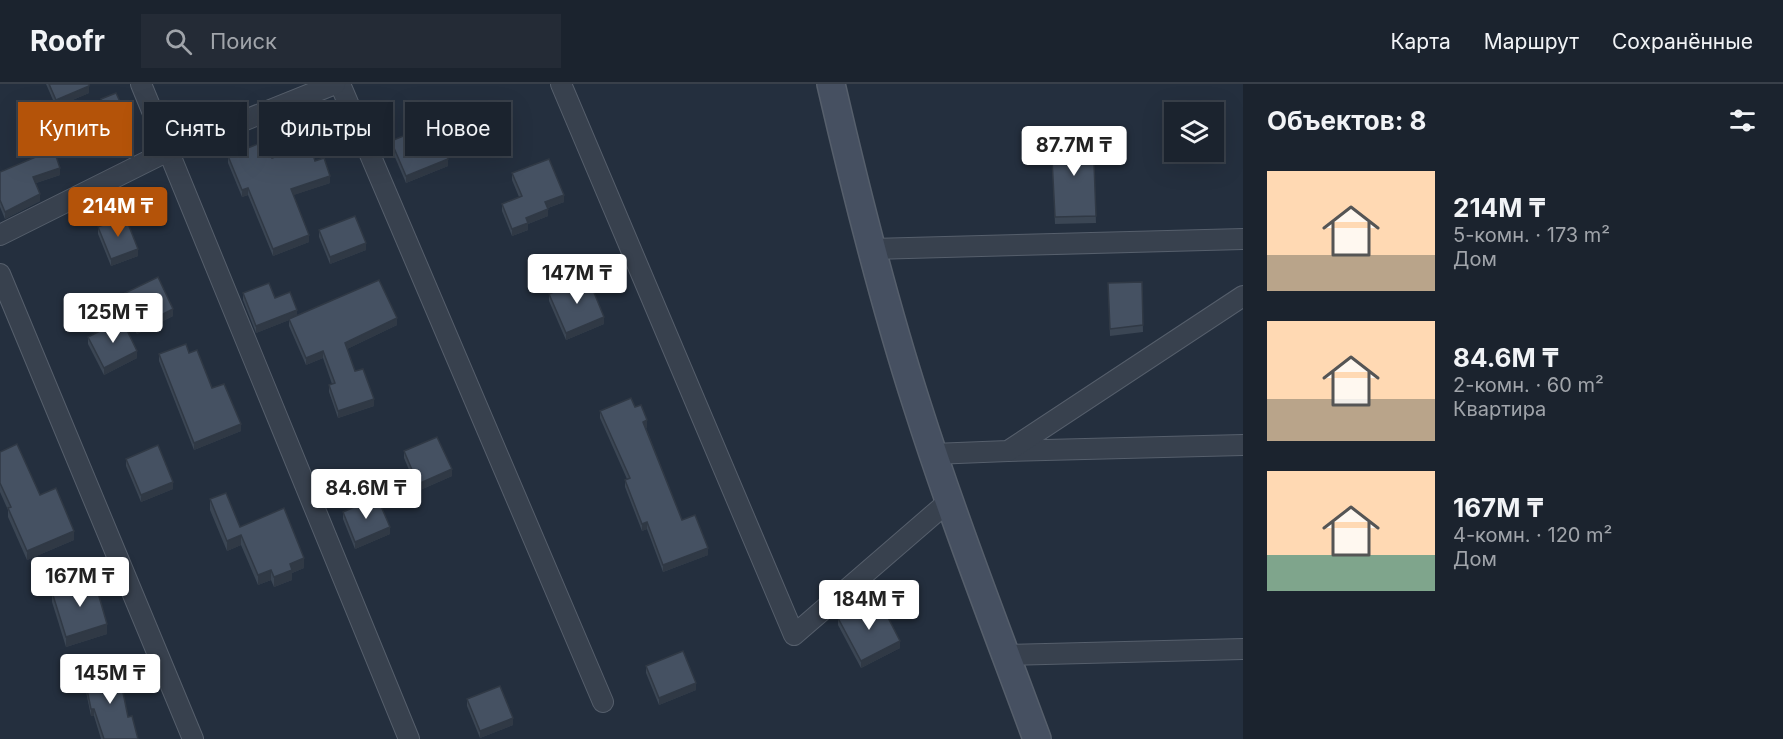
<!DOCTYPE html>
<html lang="ru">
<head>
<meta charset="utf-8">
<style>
	body { margin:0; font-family:Inter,sans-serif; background:#242b36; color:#f1f3f6; height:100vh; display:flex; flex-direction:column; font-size:22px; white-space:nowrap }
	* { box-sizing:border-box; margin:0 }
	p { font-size:20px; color:#a0a4aa }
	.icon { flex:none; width:33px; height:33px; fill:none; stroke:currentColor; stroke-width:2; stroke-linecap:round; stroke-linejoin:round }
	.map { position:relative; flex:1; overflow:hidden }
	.side { display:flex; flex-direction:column; background:#1b232e; width:540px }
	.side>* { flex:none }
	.banner { position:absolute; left:18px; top:18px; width:570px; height:54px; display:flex; gap:12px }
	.fabs { position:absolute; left:1164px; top:18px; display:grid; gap:12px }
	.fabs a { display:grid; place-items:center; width:60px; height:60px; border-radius:0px; background:#1b232e; box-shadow:0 6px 24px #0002,0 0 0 2px #39404a; font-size:30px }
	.price { position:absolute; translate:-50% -51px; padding:0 14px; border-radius:6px; background:#fff; color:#222; font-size:20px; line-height:39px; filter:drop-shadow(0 2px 3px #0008) }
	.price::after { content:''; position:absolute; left:50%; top:36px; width:18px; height:14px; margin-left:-9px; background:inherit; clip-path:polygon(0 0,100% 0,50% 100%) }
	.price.current { background:#b45309; color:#fff }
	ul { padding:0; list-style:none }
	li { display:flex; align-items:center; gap:18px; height:150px; padding:0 24px }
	li span { display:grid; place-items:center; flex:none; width:168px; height:120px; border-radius:0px; color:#555 }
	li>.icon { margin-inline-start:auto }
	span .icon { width:72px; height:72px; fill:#fffc; stroke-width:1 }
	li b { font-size:26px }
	h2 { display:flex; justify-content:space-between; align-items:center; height:72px; padding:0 24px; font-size:26px }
	.tag { padding:0 21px; border-radius:0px; background:#1b232e; box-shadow:0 6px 24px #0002,0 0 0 2px #39404a; font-size:21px; line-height:54px }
	.tag.current { background:#b45309; color:#fff }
	header { display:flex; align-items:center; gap:36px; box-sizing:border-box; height:84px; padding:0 30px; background:#1b232e; border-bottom:2px solid #39404a }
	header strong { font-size:28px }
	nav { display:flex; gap:33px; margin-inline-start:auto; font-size:21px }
	.search { width:420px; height:54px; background:#242b36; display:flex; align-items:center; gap:15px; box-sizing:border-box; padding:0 21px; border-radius:0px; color:#a0a4aa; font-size:22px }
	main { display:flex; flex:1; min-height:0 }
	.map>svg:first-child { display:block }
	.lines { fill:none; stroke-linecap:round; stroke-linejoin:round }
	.street-casing { stroke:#565f6c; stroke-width:22 }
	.secondary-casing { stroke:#565f6c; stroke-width:30 }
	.street { stroke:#38414e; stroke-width:20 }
	.secondary { stroke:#465061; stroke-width:27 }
	.wall { fill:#3b4654 }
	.shaded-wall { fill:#303945 }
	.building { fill:#455162; stroke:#303945; stroke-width:1.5 }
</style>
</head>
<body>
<header>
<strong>Roofr</strong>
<div class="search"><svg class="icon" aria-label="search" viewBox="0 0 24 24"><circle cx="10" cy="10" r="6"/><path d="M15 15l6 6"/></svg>Поиск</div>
<nav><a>Карта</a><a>Маршрут</a><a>Сохранённые</a></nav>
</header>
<main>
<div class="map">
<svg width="1243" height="655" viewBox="0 0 1243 655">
	<rect width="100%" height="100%" fill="#242f3e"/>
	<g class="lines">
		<defs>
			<g id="street">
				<polyline points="141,0 409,655"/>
				<polyline points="340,0 603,618"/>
				<polyline points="561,0 794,551 949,417"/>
				<polyline points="0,151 168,67 335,0"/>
				<polyline points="872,165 1243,155"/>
				<polyline points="0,190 193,655"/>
				<polyline points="1008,367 1243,361"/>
				<polyline points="933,370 1008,367 1243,212"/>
				<polyline points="1006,571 1243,565"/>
			</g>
			<path id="secondary" d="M831,0C856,108 883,216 917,321C953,434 996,544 1037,655"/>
		</defs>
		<use href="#street" class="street-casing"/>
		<use href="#secondary" class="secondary-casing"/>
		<use href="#street" class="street"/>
		<use href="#secondary" class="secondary"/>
	</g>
	<g class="wall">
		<polygon points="46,0 89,0 89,9 56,23"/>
		<polygon points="101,15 131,49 116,55 101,22"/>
		<polygon points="28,42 60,91 36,99 40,117 5,135 0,123 0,88 36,73 28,49"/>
		<polygon points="1093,53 1096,139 1055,140 1051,55"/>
		<polygon points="391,57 448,82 406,99 391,64"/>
		<polygon points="228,72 272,74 315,77 330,99 293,111 309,158 273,172 248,111 242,113 228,79"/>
		<polygon points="512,89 564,118 548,124 548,132 528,140 528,146 512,152 502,127 502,120 519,113 512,96"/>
		<polygon points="98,143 138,172 111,182 98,150"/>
		<polygon points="319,146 366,166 330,180 319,153"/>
		<polygon points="1142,198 1143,248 1110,252 1108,199"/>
		<polygon points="243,209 275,214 297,232 397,241 347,265 355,287 374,322 338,334 329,308 329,301 332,300 323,274 306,281 289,242 289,236 256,249 243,216"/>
		<polygon points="549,210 604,240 566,256 549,217"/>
		<polygon points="121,211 173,232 137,250 121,218"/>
		<polygon points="88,253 137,274 104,291 88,260"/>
		<polygon points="189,269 241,347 194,366 159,277 159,270"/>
		<polygon points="635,323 647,343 646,344 682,436 708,471 663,488 647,445 642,447 625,403 625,396 627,395 600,334 600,327"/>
		<polygon points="404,367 452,392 418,407 404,374"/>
		<polygon points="0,368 40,411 74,456 27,476 8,433 8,426 0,408"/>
		<polygon points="126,375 173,405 141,418 126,382"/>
		<polygon points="210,415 240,443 304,484 292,489 292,496 274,503 271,496 258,501 241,461 227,467 210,426"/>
		<polygon points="343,428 390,450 355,465 343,435"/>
		<polygon points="52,508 107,550 66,563 52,518"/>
		<polygon points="838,534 900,564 861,584 838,541"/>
		<polygon points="646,582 696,606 659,621 646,589"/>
		<polygon points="84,591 128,633 138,655 101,655 94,632 91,632 84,598"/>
		<polygon points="467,615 513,641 480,654 467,622"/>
	</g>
	<g class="shaded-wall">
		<polygon points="89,2 89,9 56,23 56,16"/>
		<polygon points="131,42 131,49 116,55 116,48"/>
		<polygon points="448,75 448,82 406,99 406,92"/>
		<polygon points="60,84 60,91 33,100 33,93"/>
		<polygon points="330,92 330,99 291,112 291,105"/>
		<polygon points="248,104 248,111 242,113 242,106"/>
		<polygon points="40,110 40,117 5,135 5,128"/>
		<polygon points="564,111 564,118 545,125 545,118"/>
		<polygon points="548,125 548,132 528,140 528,146 512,152 512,145 526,134"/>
		<polygon points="309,151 309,158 273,172 273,165"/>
		<polygon points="366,159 366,166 330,180 330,173"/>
		<polygon points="138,165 138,172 111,182 111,175"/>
		<polygon points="173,225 173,232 137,250 137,243"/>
		<polygon points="297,226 297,233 256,249 256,242"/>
		<polygon points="604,233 604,240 566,256 566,249"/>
		<polygon points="397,234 397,241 345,266 345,259"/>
		<polygon points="137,267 137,274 104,291 104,284"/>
		<polygon points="323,267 323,274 306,281 306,274"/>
		<polygon points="374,315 374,322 338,334 338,327"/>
		<polygon points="647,336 647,343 643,345 643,338"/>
		<polygon points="241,340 241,347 194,366 194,359"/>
		<polygon points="452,385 452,392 418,407 418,400"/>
		<polygon points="173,398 173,405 141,418 141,411"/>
		<polygon points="647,438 647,445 642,447 642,440"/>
		<polygon points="390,443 390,450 355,465 355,458"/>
		<polygon points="74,447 74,456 27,476 27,467"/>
		<polygon points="241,451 241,461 227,467 227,457"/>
		<polygon points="708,464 708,471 663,488 663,481"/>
		<polygon points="304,474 304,484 292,489 292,496 274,503 274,493 290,480"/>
		<polygon points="271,486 271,496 258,501 258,491"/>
		<polygon points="107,540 107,550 66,563 66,553"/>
		<polygon points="900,557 900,564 861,584 861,577"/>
		<polygon points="696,599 696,606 659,621 659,614"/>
		<rect x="91" y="625" width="3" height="7"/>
		<polygon points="513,634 513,641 480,654 480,647"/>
	</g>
	<g class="building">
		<polygon points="49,0 89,0 89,2 56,16"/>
		<polygon points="116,9 131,42 116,48 101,15"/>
		<polygon points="44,37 60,84 33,93 40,110 5,128 0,116 0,88 38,72 28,42"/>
		<polygon points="433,40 448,75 406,92 391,57"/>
		<polygon points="1093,53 1096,132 1055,133 1051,55"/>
		<polygon points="265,57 272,74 310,61 315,77 324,74 330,92 291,105 309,151 273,165 248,104 242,106 228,72"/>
		<polygon points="549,75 564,111 545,118 548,125 526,134 528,139 512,145 502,120 522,112 512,89"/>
		<polygon points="125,132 138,165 111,175 98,143"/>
		<polygon points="355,132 366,159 330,173 319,146"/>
		<polygon points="158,193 173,225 137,243 121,211"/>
		<polygon points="588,194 604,233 566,249 549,210"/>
		<polygon points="379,196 397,234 345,259 355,287 363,285 374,315 338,327 329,301 335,299 323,267 306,274 289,235"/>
		<polygon points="1142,198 1143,241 1110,245 1108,199"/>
		<polygon points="269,199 275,214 290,208 297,226 256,242 243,209"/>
		<polygon points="122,236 137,267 104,284 88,253"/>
		<polygon points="186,260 189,269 197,266 212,304 224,300 241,340 194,359 159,270"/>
		<polygon points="631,314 635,323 641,321 647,336 643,338 682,436 695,431 708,464 663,481 647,438 642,440 625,396 630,394 600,327"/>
		<polygon points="437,353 452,385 418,400 404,367"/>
		<polygon points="17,360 40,411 56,404 74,447 27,467 8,424 11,423 0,399 0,368"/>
		<polygon points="158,361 173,398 141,411 126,375"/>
		<polygon points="226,409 240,443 284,424 304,474 290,480 292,486 274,493 271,486 258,491 241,451 227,457 210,415"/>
		<polygon points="377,413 390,443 355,458 343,428"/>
		<polygon points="94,495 107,540 66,553 52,508"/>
		<polygon points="881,520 900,557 861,577 838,534 858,525 861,530"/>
		<polygon points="683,567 696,599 659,614 646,582"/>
		<polygon points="118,584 128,633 132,632 138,655 104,655 94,625 91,625 84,591"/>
		<polygon points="500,602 513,634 480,647 467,615"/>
	</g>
</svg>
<div class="fabs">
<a><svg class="icon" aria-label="layers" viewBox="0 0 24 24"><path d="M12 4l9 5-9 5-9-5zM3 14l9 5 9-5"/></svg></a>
</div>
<b class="price" style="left:1074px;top:93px">87.7M ₸</b>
<b class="price current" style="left:118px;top:154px">214M ₸</b>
<b class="price" style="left:577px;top:221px">147M ₸</b>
<b class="price" style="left:113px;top:260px">125M ₸</b>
<b class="price" style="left:366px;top:436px">84.6M ₸</b>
<b class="price" style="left:80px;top:524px">167M ₸</b>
<b class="price" style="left:869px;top:547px">184M ₸</b>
<b class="price" style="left:110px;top:621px">145M ₸</b>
<div class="banner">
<a class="tag current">Купить</a>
<a class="tag">Снять</a>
<a class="tag">Фильтры</a>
<a class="tag">Новое</a>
</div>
</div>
<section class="side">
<h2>Объектов: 8<svg class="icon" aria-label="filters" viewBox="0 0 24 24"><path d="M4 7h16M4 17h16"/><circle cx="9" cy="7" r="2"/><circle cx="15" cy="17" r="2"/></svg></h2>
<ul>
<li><span style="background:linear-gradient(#ffd9b3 70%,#b9a48a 0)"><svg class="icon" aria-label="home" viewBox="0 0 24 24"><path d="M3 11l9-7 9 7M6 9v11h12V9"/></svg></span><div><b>214M ₸</b><p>5-комн. · 173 m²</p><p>Дом</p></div></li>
<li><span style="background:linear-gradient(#ffd9b3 65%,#b9a48a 0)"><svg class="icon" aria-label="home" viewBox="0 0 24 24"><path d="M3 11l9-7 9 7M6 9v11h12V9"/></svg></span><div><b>84.6M ₸</b><p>2-комн. · 60 m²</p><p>Квартира</p></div></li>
<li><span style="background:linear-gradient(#ffd9b3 70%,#7fa58c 0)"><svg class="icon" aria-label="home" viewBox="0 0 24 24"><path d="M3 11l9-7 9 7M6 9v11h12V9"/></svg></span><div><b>167M ₸</b><p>4-комн. · 120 m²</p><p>Дом</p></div></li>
</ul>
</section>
</main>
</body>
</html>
